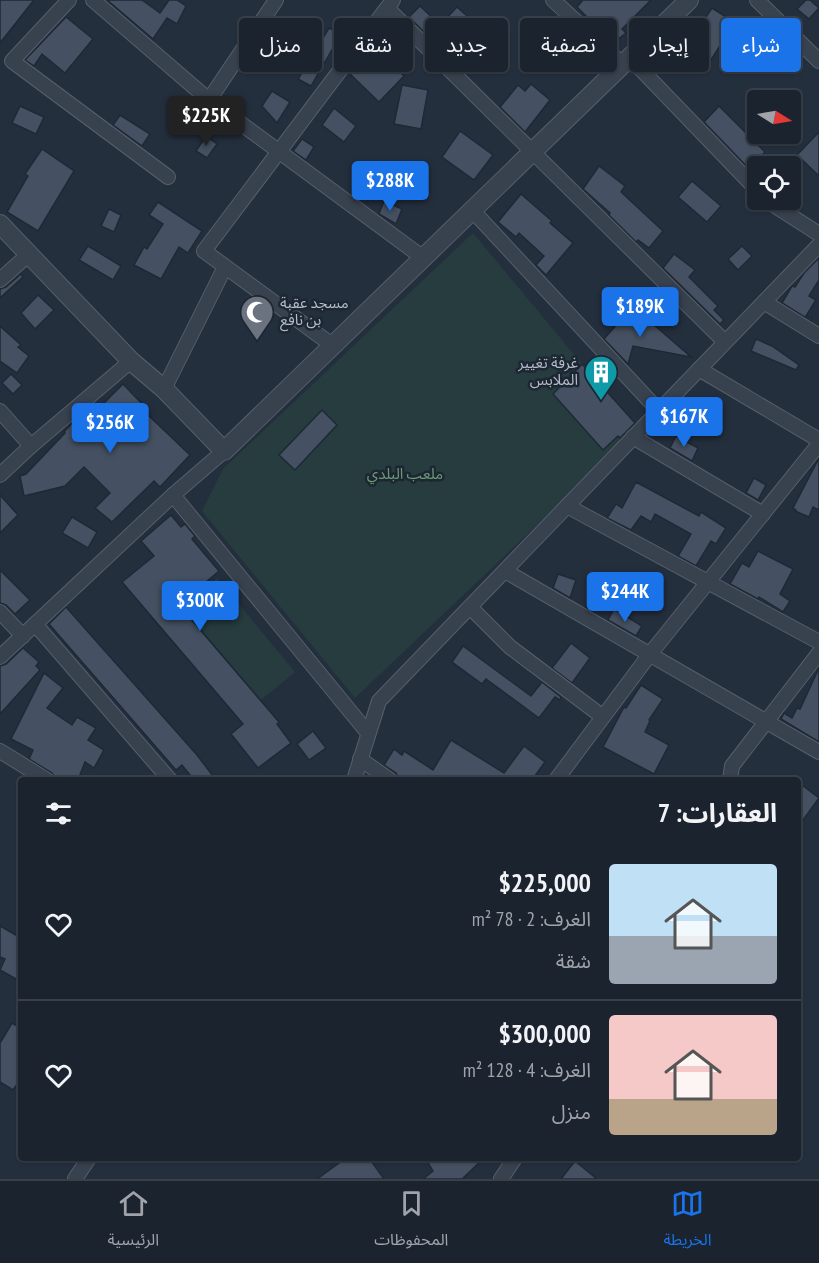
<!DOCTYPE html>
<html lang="ar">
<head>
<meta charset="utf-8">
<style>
	body { margin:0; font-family:"PT Sans Narrow","Noto Sans Arabic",sans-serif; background:#242b36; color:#f1f3f6; direction:rtl; height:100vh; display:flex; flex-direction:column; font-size:22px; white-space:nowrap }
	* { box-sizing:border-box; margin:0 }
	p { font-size:20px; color:#a0a4aa }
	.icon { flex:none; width:33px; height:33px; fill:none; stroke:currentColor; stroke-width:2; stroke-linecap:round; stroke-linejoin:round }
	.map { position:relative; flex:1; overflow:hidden; direction:ltr }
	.details { position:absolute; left:18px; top:777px; width:783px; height:384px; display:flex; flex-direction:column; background:#1b232e; border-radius:6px; box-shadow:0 2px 4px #0004,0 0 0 2px #39404a; direction:rtl }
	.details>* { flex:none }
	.banner { position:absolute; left:18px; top:18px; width:783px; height:54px; direction:rtl; display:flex; gap:12px }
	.needle { width:39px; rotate:101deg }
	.buttons { position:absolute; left:747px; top:90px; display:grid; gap:12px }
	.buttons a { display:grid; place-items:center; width:54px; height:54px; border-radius:6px; background:#1b232e; box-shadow:0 2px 4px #0004,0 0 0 2px #39404a; font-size:30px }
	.price { position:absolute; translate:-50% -51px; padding:0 14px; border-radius:6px; background:#1a73e8; color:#fff; font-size:20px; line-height:39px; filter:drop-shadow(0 2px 3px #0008) }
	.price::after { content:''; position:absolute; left:50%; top:36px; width:18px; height:14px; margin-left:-9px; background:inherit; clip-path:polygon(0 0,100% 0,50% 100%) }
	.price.selected { background:#222; color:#fff }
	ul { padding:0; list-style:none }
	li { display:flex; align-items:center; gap:18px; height:150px; padding:0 24px }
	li+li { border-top:2px solid #39404a }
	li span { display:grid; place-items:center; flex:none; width:168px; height:120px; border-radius:6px; color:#555 }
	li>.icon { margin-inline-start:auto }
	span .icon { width:72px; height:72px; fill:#fffc; stroke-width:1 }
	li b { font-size:26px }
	h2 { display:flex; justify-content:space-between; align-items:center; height:72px; padding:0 24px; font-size:26px }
	.tag { padding:0 21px; border-radius:6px; background:#1b232e; box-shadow:0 2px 4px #0004,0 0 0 2px #39404a; font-size:21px; line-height:54px }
	.tag.selected { background:#1a73e8; color:#fff }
	.tabs { display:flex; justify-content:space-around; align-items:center; height:84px; border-top:2px solid #39404a; background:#1b232e; font-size:16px; color:#a0a4aa }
	.tabs a { display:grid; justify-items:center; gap:3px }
	.tabs .selected { color:#1a73e8 }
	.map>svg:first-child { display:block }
	.green { fill:#263c3f }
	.building { fill:#455162; stroke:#1f2835; stroke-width:1.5 }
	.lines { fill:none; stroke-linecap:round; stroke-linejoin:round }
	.minor-casing { stroke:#565f6c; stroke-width:16 }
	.tertiary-casing { stroke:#565f6c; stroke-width:20 }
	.minor { stroke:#38414e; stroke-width:14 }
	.tertiary { stroke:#38414e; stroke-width:18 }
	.labels { text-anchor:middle; stroke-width:5; stroke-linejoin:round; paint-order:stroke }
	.poi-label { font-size:15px; fill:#b4bcc9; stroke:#1d2633; text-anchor:start }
	.park-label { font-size:15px; fill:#6b9a76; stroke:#1d2633 }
</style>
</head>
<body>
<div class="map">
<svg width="819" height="1179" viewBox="0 0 819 1179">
	<rect width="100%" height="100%" fill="#242f3e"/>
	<g class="green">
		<polygon points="473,233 582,364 639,428 355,698 202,511 223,469"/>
		<polygon points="217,578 295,672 261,700 182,607"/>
	</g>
	<g class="building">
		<polygon points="0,0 34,0 0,43"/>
		<polygon points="107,0 142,0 160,13 169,0 177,0 186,6 177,24 167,18 153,39"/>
		<polygon points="583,0 651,0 622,29 626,33 613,43 577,7"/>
		<polygon points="806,0 810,0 819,8 809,19 797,9"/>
		<polygon points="420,6 440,25 457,7 467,16 438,46 409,17"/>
		<polygon points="712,8 739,25 725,47 721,44 709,63 683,46 698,21 702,23"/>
		<polygon points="66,17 93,39 65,73 42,54 34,66 25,60"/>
		<polygon points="329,28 341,34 311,86 298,79"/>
		<polygon points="471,29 502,38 491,51 467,45"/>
		<polygon points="560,36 573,46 559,65 545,56"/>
		<polygon points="374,46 404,76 379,102 349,73"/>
		<polygon points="531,84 550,100 525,132 500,107 518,85 525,91"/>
		<polygon points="402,85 428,90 421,129 394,124"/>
		<polygon points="272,91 290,102 277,123 262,106"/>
		<polygon points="20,106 44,117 36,134 12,123"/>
		<polygon points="719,106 765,152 755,162 760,166 758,166 758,171 754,174 704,122"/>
		<polygon points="334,108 356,126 344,142 322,125"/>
		<polygon points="120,115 150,134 142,146 113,125"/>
		<polygon points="460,131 493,155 474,180 442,157"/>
		<polygon points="819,132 819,176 797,155"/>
		<polygon points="206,136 217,144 207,158 196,151"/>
		<polygon points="302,139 314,147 306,160 293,151"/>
		<polygon points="42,149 74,171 38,231 7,212 28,176 25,174"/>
		<polygon points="599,166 625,186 621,192 663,231 649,248 638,240 636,242 609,215 610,213 583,189"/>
		<polygon points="692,181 721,206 707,222 678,197"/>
		<polygon points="521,194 552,221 550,223 573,243 546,275 536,265 544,256 519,233 516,237 498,222"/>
		<polygon points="384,201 402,209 396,224 379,214"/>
		<polygon points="158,202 202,231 188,253 179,247 161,279 134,265 144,247 147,249 163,224 149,215"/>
		<polygon points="109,209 121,215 114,232 101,226"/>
		<polygon points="88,246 121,266 113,280 79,260"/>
		<polygon points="742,246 752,256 738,270 728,259"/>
		<polygon points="674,254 695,270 689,277 718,306 714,310 724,320 720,324 663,268"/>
		<polygon points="819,258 819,280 809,296 816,300 806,316 812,319 811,321 782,303 792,286 795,287 804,273"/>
		<polygon points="21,274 23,277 0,298 0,289 6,287"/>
		<polygon points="38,295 54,310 35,329 21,313"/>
		<polygon points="638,311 691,357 633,346 628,364 604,339 625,315 630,319"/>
		<polygon points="0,326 21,345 18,347 29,356 17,373 0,361"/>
		<polygon points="756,339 772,346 799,365 796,370 751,351"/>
		<polygon points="582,364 635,423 620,438 618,436 603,450 553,394"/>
		<polygon points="11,374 22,385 13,394 2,383"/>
		<polygon points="123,384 147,409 144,411 190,455 160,487 154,481 112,522 95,508 110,493 84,467 65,486 24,496 20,476 26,474 65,433 64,432 73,422 80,417 85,422"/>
		<polygon points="322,410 337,425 295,470 279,455"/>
		<polygon points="676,436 698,448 692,461 670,448"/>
		<polygon points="819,458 819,510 813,507 809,517 795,511 796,510 793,508"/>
		<polygon points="754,478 766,485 758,500 746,493"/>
		<polygon points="636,482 699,516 701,512 726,528 716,544 711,541 696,566 678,556 691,534 655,514 651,522 641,516 631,530 607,518 616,504 622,508"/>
		<polygon points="0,495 18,515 0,533"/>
		<polygon points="171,515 181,527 185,524 195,536 192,539 219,571 179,605 279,722 277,724 291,743 258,768 231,734 243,724 122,582 154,556 141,541"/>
		<polygon points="72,517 97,532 88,548 62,533"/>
		<polygon points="758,551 793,569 780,594 790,601 783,612 759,597 758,599 730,584 742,563 749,567"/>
		<polygon points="0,570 30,600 15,614 6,605 0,603"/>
		<polygon points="558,574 576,580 570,598 553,588"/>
		<polygon points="66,607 197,755 216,780 194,780 182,765 176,770 49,624"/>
		<polygon points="614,609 642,626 636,636 608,620"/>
		<polygon points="571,643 590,658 572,683 552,668"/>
		<polygon points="463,646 531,696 542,682 561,697 560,700 555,697 539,718 486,679 482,684 452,662"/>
		<polygon points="23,648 39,662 36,666 40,670 0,714 0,666 6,664"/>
		<polygon points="819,668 819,742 781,719 784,713 792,718 797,708 800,709"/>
		<polygon points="44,673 63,688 47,708 72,725 77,717 96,728 88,740 104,750 94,768 85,762 78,780 56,780 52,773 29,759 33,750 11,739"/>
		<polygon points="641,685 663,699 649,720 650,721 645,732 669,745 654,774 603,747 624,707 626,708"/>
		<polygon points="313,731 326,748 309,760 297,744"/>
		<polygon points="451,740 504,773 524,746 545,762 532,780 399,780 396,773 384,765 394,749 402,755 404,751 433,770"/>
		<polygon points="798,782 819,798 798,827"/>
		<polygon points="0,926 21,938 21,970 16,979 0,970 5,959 0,957"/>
		<polygon points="12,1023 21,1028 21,1079 13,1090 0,1082 0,1043"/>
		<polygon points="346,1158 369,1158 384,1179 317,1179"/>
		<polygon points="425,1158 484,1158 462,1179 423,1179 433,1171"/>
		<polygon points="575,1161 597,1179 561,1179"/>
	</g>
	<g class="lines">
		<defs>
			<g id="minor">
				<polyline points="69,0 12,61 168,177"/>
				<polyline points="93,0 209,100 422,257"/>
				<polyline points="553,0 622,64"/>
				<polyline points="757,0 819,61"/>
				<polyline points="387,8 725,342"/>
				<polyline points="629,57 758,191"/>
				<polyline points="209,100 276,0"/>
				<polyline points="766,200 819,234"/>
				<polyline points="472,210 659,411"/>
				<polyline points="0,280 29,254"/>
				<polyline points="764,302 819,336"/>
				<polyline points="332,345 204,251 393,0"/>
				<polyline points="699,369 819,440"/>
				<polyline points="164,389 225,267"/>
				<polyline points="0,411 31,446"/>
				<polyline points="633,437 763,514"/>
				<polyline points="0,475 31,446 131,361"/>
				<polyline points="173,495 368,733"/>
				<polyline points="567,506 819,642"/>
				<polyline points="505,571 819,752"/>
				<polyline points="470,607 510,647 603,717"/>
				<polyline points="0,612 23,636"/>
				<polyline points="35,624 170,780"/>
				<polyline points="0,657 173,495 224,451"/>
				<polyline points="0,751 47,780"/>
				<polyline points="360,759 390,780"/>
				<polyline points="354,780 379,701 819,245"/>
				<polyline points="556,780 650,654 819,444"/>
				<polyline points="730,780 732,766 819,653"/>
				<polyline points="75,1179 89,1158"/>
				<polyline points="501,1179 515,1158"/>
			</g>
			<polyline id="tertiary" points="0,224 131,361 164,389 224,451 689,0"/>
		</defs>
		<use href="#minor" class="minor-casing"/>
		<use href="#tertiary" class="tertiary-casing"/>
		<use href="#minor" class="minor"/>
		<use href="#tertiary" class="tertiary"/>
	</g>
	<defs>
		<symbol id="mosque-pin" viewBox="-11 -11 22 30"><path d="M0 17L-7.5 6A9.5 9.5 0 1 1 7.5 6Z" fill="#6b7280" stroke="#1d2633"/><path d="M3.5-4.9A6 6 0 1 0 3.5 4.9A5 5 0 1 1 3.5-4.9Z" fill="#fff"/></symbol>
		<symbol id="building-pin" viewBox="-11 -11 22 30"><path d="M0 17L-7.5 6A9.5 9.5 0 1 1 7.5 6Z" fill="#0f9aa8" stroke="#1d2633"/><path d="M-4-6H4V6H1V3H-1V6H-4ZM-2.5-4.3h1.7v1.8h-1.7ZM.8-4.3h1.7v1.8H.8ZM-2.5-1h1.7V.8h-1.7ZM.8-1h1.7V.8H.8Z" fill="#fff"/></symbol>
	</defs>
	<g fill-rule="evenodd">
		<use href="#mosque-pin" x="238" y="293" width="38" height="52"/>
		<use href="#building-pin" x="582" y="353" width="38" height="52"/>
	</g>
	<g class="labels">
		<g class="poi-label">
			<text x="280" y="308">مسجد عقبة<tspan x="280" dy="17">بن نافع</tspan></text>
			<text x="578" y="368" text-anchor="end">غرفة تغيير<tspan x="578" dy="17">الملابس</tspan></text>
		</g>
		<g class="park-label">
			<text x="405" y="479">ملعب البلدي</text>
		</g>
	</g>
</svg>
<div class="buttons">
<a><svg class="needle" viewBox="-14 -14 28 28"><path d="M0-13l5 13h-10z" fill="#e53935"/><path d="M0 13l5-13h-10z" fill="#a0a4aa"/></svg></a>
<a><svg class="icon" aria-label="locate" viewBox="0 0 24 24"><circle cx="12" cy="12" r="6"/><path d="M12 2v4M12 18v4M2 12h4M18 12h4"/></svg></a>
</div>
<b class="price selected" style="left:206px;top:147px">$225K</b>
<b class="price" style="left:390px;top:212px">$288K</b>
<b class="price" style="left:640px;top:338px">$189K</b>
<b class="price" style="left:684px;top:448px">$167K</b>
<b class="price" style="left:110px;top:454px">$256K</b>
<b class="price" style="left:625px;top:623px">$244K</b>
<b class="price" style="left:200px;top:632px">$300K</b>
<div class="banner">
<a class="tag selected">شراء</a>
<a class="tag">إيجار</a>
<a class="tag">تصفية</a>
<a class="tag">جديد</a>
<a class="tag">شقة</a>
<a class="tag">منزل</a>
</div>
<section class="details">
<h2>العقارات: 7<svg class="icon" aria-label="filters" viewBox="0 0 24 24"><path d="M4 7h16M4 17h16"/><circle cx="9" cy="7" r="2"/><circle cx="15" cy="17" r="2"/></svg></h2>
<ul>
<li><span style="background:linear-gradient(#bfe0f5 60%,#9aa5b1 0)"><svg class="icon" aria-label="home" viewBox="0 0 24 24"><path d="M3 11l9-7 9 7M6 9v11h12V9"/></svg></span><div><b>$225,000</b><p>الغرف: 2 · 78 m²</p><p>شقة</p></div><svg class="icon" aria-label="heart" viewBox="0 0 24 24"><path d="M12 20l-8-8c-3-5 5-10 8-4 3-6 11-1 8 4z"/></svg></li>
<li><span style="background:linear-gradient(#f6c9c9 70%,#b9a48a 0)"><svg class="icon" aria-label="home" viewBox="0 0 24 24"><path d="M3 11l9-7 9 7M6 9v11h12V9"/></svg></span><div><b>$300,000</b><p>الغرف: 4 · 128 m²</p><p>منزل</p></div><svg class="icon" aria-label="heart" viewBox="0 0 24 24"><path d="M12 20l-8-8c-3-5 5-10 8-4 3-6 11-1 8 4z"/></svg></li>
</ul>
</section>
</div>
<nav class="tabs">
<a class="selected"><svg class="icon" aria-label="map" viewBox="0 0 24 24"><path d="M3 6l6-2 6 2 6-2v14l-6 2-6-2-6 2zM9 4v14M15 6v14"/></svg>الخريطة</a>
<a><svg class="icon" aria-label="saved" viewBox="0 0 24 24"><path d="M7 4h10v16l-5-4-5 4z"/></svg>المحفوظات</a>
<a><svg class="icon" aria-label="home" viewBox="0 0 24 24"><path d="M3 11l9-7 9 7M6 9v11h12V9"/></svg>الرئيسية</a>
</nav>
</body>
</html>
